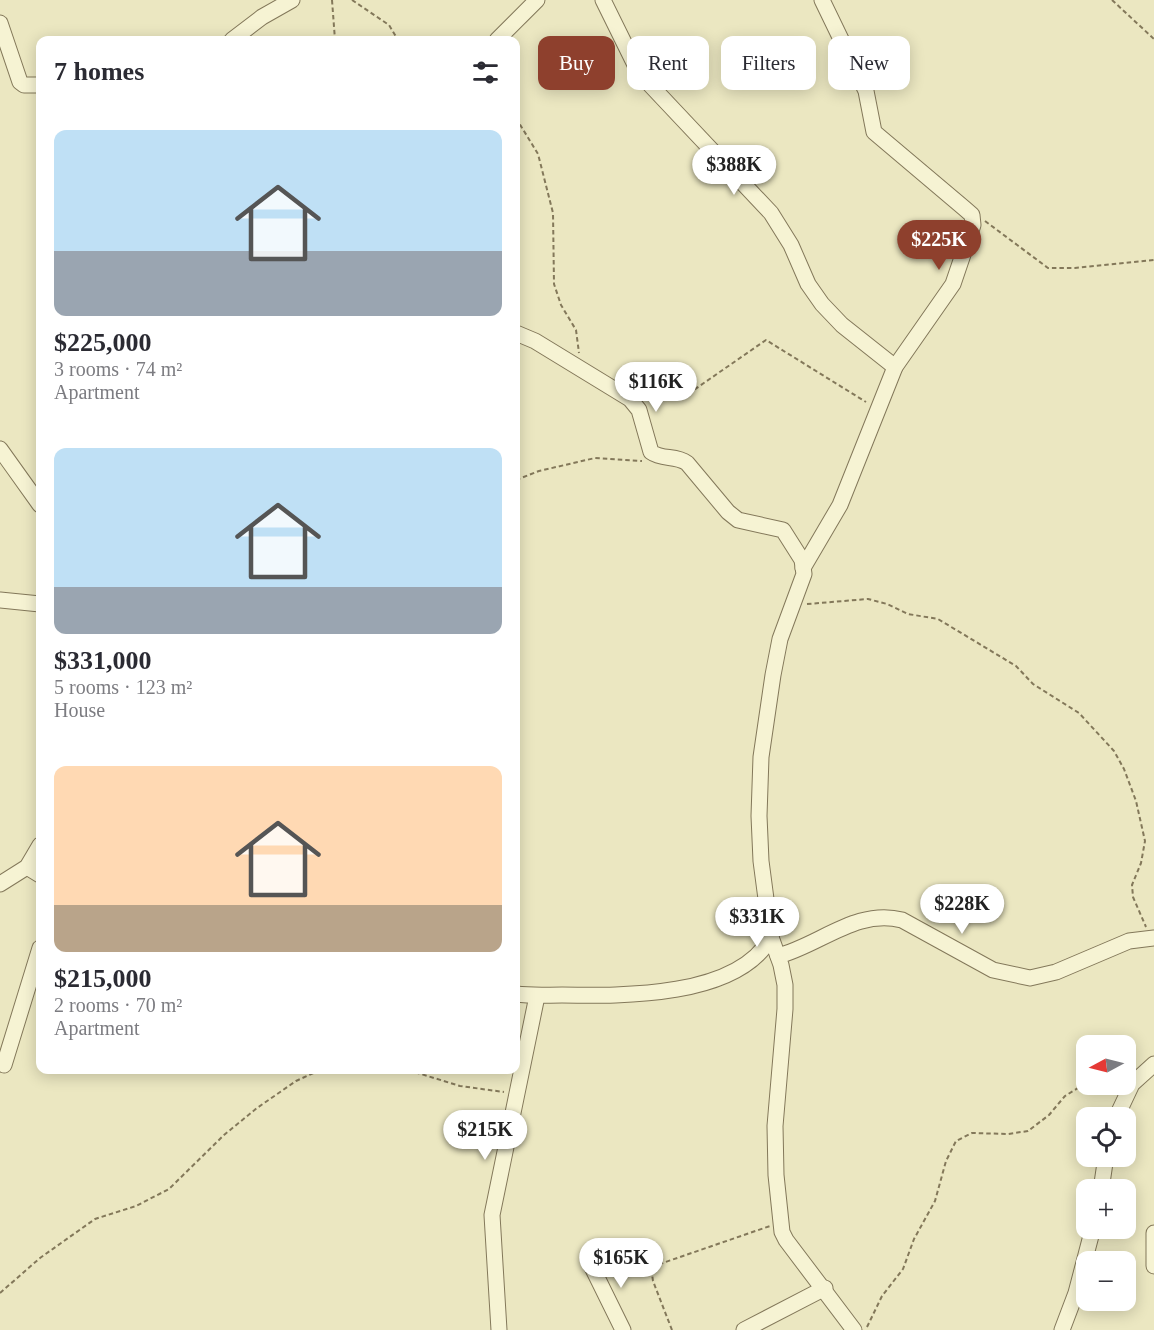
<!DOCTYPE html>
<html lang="en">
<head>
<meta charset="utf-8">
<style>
	body { margin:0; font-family:"Times New Roman",serif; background:#f2f2f3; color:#2b2b33; height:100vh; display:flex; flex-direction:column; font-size:22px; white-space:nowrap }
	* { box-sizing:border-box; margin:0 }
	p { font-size:20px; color:#7c7c81 }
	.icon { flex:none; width:33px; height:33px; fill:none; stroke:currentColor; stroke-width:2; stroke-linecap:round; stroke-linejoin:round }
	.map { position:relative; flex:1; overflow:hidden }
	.panel { position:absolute; left:36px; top:36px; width:484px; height:1038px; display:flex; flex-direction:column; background:#fff; border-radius:12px; box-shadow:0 3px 15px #0003 }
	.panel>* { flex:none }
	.guide { position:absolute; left:538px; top:36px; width:525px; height:54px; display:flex; gap:12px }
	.needle { width:39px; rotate:263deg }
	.controls { position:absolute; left:1076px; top:1035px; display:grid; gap:12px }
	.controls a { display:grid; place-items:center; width:60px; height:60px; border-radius:12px; background:#fff; box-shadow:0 3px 15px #0003; font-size:30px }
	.price { position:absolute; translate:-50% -51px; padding:0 14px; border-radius:21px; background:#fff; color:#222; font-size:20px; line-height:39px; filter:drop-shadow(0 2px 3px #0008) }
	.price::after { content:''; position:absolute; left:50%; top:36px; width:18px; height:14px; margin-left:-9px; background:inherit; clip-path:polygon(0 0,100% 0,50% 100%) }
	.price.selected { background:#8e402d; color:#fff }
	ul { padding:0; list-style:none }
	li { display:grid; align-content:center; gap:12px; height:318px; padding:0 18px }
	li span { display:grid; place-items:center; height:186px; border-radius:12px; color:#555 }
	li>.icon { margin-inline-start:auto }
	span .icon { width:108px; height:108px; fill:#fffc; stroke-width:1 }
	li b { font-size:26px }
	h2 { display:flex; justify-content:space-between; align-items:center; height:72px; padding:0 18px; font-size:26px }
	.chip { padding:0 21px; border-radius:12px; background:#fff; box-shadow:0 3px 15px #0003; font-size:21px; line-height:54px }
	.chip.selected { background:#8e402d; color:#fff }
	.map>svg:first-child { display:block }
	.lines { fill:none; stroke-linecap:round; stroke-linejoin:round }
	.minor-casing { stroke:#83785a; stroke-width:17 }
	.path { stroke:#83785a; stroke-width:2; stroke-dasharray:4.5 3; stroke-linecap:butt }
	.minor { stroke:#f6f3d3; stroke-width:15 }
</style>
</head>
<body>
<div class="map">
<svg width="1154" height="1330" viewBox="0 0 1154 1330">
	<rect width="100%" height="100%" fill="#ebe7c1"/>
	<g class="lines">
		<defs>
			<g id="minor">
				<polyline points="603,0 639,73 771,213 791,245 808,284 822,304 842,325 895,367"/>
				<polyline points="0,23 20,82 24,85 40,85"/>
				<polyline points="232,40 262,17 292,0"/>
				<polyline points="497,40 537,0"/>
				<path d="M516,333L535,341L630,399L639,410L651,452C662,460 676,455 687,463L728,512L738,520L783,530L802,560L804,574L780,639L773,675L761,757L759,816L761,861L771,937L781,965L785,985V1009L775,1126L776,1175L782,1232L786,1240L854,1330"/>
				<polyline points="0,449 40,505"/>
				<polyline points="803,568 840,505 895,367 953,284 973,225 972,215 964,208 874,132 866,91 822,0"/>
				<polyline points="0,600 40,604"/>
				<polyline points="27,867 40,875"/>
				<polyline points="0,884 27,867 40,845"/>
				<path d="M778,956C820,945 857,908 902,920L993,970L1030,978L1056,972L1129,941L1154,938"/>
				<path d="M516,994C532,996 546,995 562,995C622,996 738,998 771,937"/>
				<polyline points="4,1065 40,948"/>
				<polyline points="1116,1118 1132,1084 1154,1064"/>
				<polyline points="1101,1190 1106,1156"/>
				<polyline points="1154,1233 1154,1266"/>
				<polyline points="590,1263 623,1330"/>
				<polyline points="499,1330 492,1215 537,996"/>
				<polyline points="744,1330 825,1288"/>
				<polyline points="1062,1330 1076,1293 1093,1228"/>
			</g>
		</defs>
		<use href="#minor" class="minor-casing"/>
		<g class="path">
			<polyline points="332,0 335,40"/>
			<polyline points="352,0 389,25 398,40"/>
			<polyline points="1112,0 1154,39"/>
			<polyline points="516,118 538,154 553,213 554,284 561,305 576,330 579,353"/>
			<polyline points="985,221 1048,268 1075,268 1154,260"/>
			<polyline points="637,388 657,394 688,394 766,340 866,402"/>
			<polyline points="516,480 539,471 595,458 642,461"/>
			<polyline points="807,604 868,599 887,604 908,614 938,619 1016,666 1033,684 1079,713 1114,751 1124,769 1136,801 1145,841 1141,863 1132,885 1133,897 1146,927"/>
			<polyline points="408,1070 460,1086 504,1092"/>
			<polyline points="0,1293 40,1258 95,1219 136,1206 169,1189 224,1135 257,1108 296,1081 320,1070"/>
			<polyline points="867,1327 882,1296 903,1269 914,1239 935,1201 946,1161 956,1141 972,1133 1008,1134 1028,1131 1049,1115 1065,1096 1086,1083"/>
			<polyline points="672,1330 653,1281 651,1267 770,1226"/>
		</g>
		<use href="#minor" class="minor"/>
	</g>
</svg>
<div class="controls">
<a><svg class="needle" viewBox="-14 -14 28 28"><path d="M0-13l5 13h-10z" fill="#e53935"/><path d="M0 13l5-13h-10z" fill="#7c7c81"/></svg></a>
<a><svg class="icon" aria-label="locate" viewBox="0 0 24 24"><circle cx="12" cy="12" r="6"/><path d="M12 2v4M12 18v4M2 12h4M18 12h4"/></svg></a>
<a>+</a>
<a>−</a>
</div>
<b class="price" style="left:734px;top:196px">$388K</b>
<b class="price selected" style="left:939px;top:271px">$225K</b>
<b class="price" style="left:656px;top:413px">$116K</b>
<b class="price" style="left:962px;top:935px">$228K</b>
<b class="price" style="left:757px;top:948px">$331K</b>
<b class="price" style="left:485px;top:1161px">$215K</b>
<b class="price" style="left:621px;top:1289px">$165K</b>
<div class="guide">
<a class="chip selected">Buy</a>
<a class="chip">Rent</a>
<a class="chip">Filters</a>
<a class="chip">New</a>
</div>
<section class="panel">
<h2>7 homes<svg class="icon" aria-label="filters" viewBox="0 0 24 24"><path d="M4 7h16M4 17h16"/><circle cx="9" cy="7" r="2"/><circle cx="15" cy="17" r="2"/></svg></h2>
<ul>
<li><span style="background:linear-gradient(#bfe0f5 65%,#9aa5b1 0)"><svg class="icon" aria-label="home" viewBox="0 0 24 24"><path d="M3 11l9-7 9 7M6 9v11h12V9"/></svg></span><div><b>$225,000</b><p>3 rooms · 74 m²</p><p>Apartment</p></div></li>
<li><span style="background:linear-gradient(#bfe0f5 75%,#9aa5b1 0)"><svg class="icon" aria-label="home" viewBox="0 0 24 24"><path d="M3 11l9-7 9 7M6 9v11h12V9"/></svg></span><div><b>$331,000</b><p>5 rooms · 123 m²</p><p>House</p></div></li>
<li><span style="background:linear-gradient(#ffd9b3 75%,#b9a48a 0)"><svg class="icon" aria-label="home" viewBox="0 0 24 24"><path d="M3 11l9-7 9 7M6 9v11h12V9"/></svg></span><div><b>$215,000</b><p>2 rooms · 70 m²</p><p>Apartment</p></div></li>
</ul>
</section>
</div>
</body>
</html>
